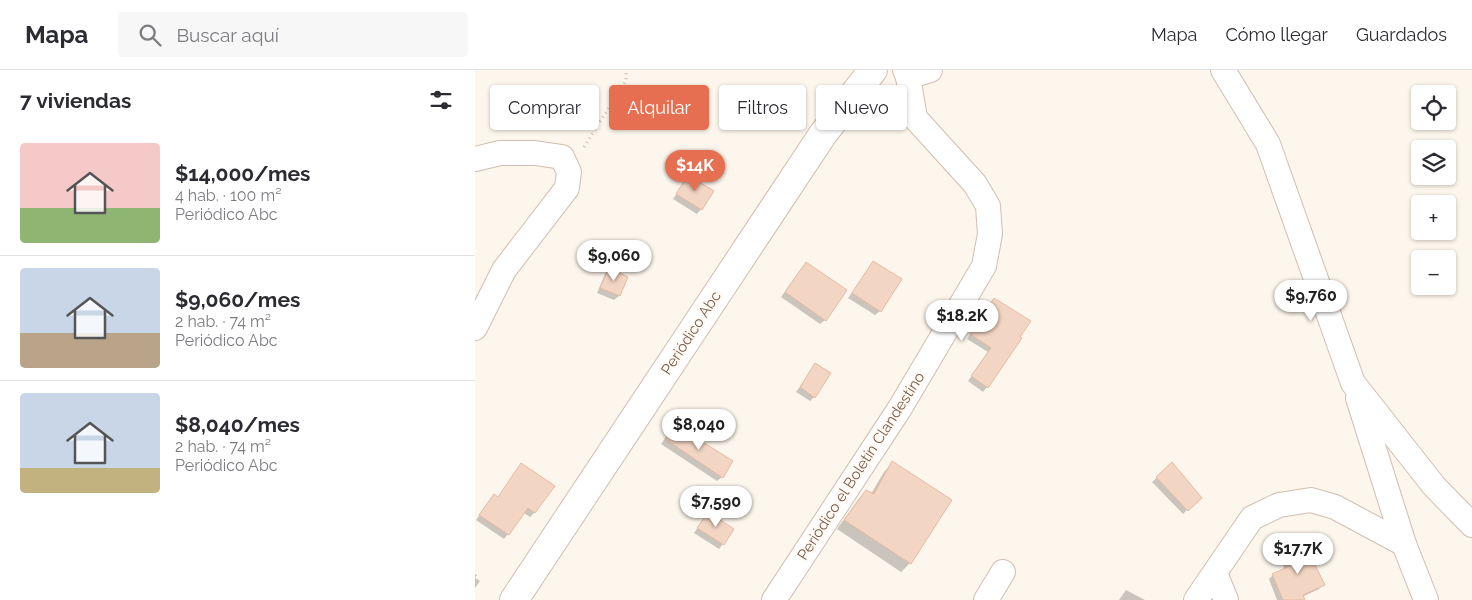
<!DOCTYPE html>
<html lang="es">
<head>
<meta charset="utf-8">
<style>
	body { margin:0; font-family:Raleway,sans-serif; background:#f7f7f7; color:#2b2b33; height:100vh; display:flex; flex-direction:column; font-size:19px; white-space:nowrap }
	* { box-sizing:border-box; margin:0 }
	p { font-size:16px; color:#7c7c81 }
	.icon { flex:none; width:28px; height:28px; fill:none; stroke:currentColor; stroke-width:2; stroke-linecap:round; stroke-linejoin:round }
	.map { position:relative; flex:1; overflow:hidden }
	.details { display:flex; flex-direction:column; background:#fff; width:475px }
	.details>* { flex:none }
	.top-card { position:absolute; left:15px; top:15px; width:475px; height:45px; display:flex; gap:10px }
	.tools { position:absolute; left:936px; top:15px; display:grid; gap:10px }
	.tools a { display:grid; place-items:center; width:45px; height:45px; border-radius:5px; background:#fff; box-shadow:0 1px 4px #0004; font-size:25px }
	.price { position:absolute; translate:-50% -42px; padding:0 11px; border-radius:18px; background:#fff; color:#222; font-size:16px; line-height:32px; filter:drop-shadow(0 1px 2px #0008) }
	.price::after { content:''; position:absolute; left:50%; top:30px; width:15px; height:11px; margin-left:-8px; background:inherit; clip-path:polygon(0 0,100% 0,50% 100%) }
	.price.active { background:#e76f51; color:#fff }
	ul { padding:0; list-style:none }
	li { display:flex; align-items:center; gap:15px; height:125px; padding:0 20px }
	li+li { border-top:1px solid #e1e1e2 }
	li span { display:grid; place-items:center; flex:none; width:140px; height:100px; border-radius:5px; color:#555 }
	li>.icon { margin-inline-start:auto }
	span .icon { width:60px; height:60px; fill:#fffc; stroke-width:1 }
	li b { font-size:21px }
	h2 { display:flex; justify-content:space-between; align-items:center; height:60px; padding:0 20px; font-size:21px }
	.tag { padding:0 18px; border-radius:5px; background:#fff; box-shadow:0 1px 4px #0004; font-size:18px; line-height:45px }
	.tag.active { background:#e76f51; color:#fff }
	header { display:flex; align-items:center; gap:30px; box-sizing:border-box; height:70px; padding:0 25px; background:#fff; border-bottom:1px solid #e1e1e2 }
	header strong { font-size:24px }
	nav { display:flex; gap:28px; margin-inline-start:auto; font-size:18px }
	.search { width:350px; height:45px; background:#f7f7f7; display:flex; align-items:center; gap:12px; box-sizing:border-box; padding:0 18px; border-radius:5px; color:#7c7c81; font-size:19px }
	main { display:flex; flex:1; min-height:0 }
	.map>svg:first-child { display:block }
	.shadow { fill:#0003 }
	.building { fill:#f3d5c3; stroke:#e6bba3 }
	.lines { fill:none; stroke-linecap:round; stroke-linejoin:round }
	.minor-casing { stroke:#d1beb0; stroke-width:26 }
	.tertiary-casing { stroke:#d1beb0; stroke-width:30 }
	.path { stroke:#d9b8a5; stroke-width:3; stroke-dasharray:1 4; stroke-linecap:butt }
	.minor { stroke:#fff; stroke-width:24 }
	.tertiary { stroke:#fff; stroke-width:28 }
	.labels { text-anchor:middle; stroke-width:4; stroke-linejoin:round; paint-order:stroke }
	.street-label { font-size:15px; fill:#7a5c4d; stroke:#fffaf3 }
</style>
</head>
<body>
<header>
<strong>Mapa</strong>
<div class="search"><svg class="icon" aria-label="search" viewBox="0 0 24 24"><circle cx="10" cy="10" r="6"/><path d="M15 15l6 6"/></svg>Buscar aquí</div>
<nav><a>Mapa</a><a>Cómo llegar</a><a>Guardados</a></nav>
</header>
<main>
<section class="details">
<h2>7 viviendas<svg class="icon" aria-label="filters" viewBox="0 0 24 24"><path d="M4 7h16M4 17h16"/><circle cx="9" cy="7" r="2"/><circle cx="15" cy="17" r="2"/></svg></h2>
<ul>
<li><span style="background:linear-gradient(#f6c9c9 65%,#8fb573 0)"><svg class="icon" aria-label="home" viewBox="0 0 24 24"><path d="M3 11l9-7 9 7M6 9v11h12V9"/></svg></span><div><b>$14,000/mes</b><p>4 hab. · 100 m²</p><p>Periódico Abc</p></div></li>
<li><span style="background:linear-gradient(#c9d6e8 65%,#b9a48a 0)"><svg class="icon" aria-label="home" viewBox="0 0 24 24"><path d="M3 11l9-7 9 7M6 9v11h12V9"/></svg></span><div><b>$9,060/mes</b><p>2 hab. · 74 m²</p><p>Periódico Abc</p></div></li>
<li><span style="background:linear-gradient(#c9d6e8 75%,#c2b280 0)"><svg class="icon" aria-label="home" viewBox="0 0 24 24"><path d="M3 11l9-7 9 7M6 9v11h12V9"/></svg></span><div><b>$8,040/mes</b><p>2 hab. · 74 m²</p><p>Periódico Abc</p></div></li>
</ul>
</section>
<div class="map">
<svg width="997" height="530" viewBox="0 0 997 530">
	<rect width="100%" height="100%" fill="#fdf6ec"/>
	<g class="shadow">
		<polygon points="213,107 226,139 222,144 198,129"/>
		<polygon points="398,192 405,241 400,245 373,228"/>
		<polygon points="327,198 350,250 345,254 306,227"/>
		<polygon points="134,200 152,208 144,226 139,230 122,223 130,204"/>
		<polygon points="519,229 543,267 512,317 508,322 493,311 513,282 492,269"/>
		<polygon points="341,295 339,327 335,331 321,322"/>
		<polygon points="199,356 247,407 242,411 186,374"/>
		<polygon points="417,393 475,431 435,493 426,502 362,459 383,430 391,421 396,424 409,402"/>
		<polygon points="697,394 725,427 708,444 677,412"/>
		<polygon points="79,417 59,443 55,447 49,443 29,469 1,450 15,430"/>
		<polygon points="229,448 248,474 244,479 219,463"/>
		<polygon points="809,481 848,515 844,519 827,527 828,530 802,530 794,509 798,505 810,500 804,486"/>
		<polygon points="0,504 2,505 0,508 5,511 0,518"/>
		<polygon points="651,520 670,530 644,530"/>
	</g>
	<g class="building">
		<polygon points="213,105 239,121 227,140 201,124"/>
		<polygon points="398,191 427,209 406,242 377,223"/>
		<polygon points="331,192 372,220 351,251 310,222"/>
		<polygon points="134,198 153,207 145,226 125,218"/>
		<polygon points="519,228 556,251 545,267 547,268 513,318 496,306 516,278 495,264"/>
		<polygon points="340,293 356,303 340,328 325,317"/>
		<polygon points="199,354 258,391 248,408 190,369"/>
		<polygon points="417,391 477,430 436,494 369,450 391,420 399,424"/>
		<polygon points="697,392 727,428 713,441 681,407"/>
		<polygon points="46,393 80,416 60,443 53,438 34,465 4,445 19,424 23,427"/>
		<polygon points="233,442 259,459 249,475 222,458"/>
		<polygon points="827,472 836,494 839,493 850,515 828,525 830,530 808,530 797,504 815,496 808,480"/>
	</g>
	<g class="lines">
		<defs>
			<g id="minor">
				<polyline points="748,0 793,74 878,313 959,416 997,455"/>
				<polyline points="433,7 455,0"/>
				<polyline points="0,89 25,83 60,83 87,87 94,102 92,118 29,200 0,258"/>
				<polyline points="883,328 929,474"/>
				<polyline points="740,503 751,530"/>
				<polyline points="299,530 425,338 509,196 515,164 513,136 500,114 440,48 433,7 430,0"/>
				<polyline points="511,530 528,502"/>
				<polyline points="721,530 777,448 804,435 836,430 860,437 929,474 951,530"/>
			</g>
			<polyline id="tertiary" points="39,530 348,64 398,0"/>
		</defs>
		<use href="#minor" class="minor-casing"/>
		<use href="#tertiary" class="tertiary-casing"/>
		<polyline class="path" points="109,77 151,11 151,0"/>
		<use href="#minor" class="minor"/>
		<use href="#tertiary" class="tertiary"/>
	</g>
	<g class="labels">
		<g class="street-label">
			<text transform="translate(216 263) rotate(-57)" y="5">Periódico Abc</text>
			<text transform="translate(386 396) rotate(-57)" y="5">Periódico el Boletín Clandestino</text>
		</g>
	</g>
</svg>
<div class="tools">
<a><svg class="icon" aria-label="locate" viewBox="0 0 24 24"><circle cx="12" cy="12" r="6"/><path d="M12 2v4M12 18v4M2 12h4M18 12h4"/></svg></a>
<a><svg class="icon" aria-label="layers" viewBox="0 0 24 24"><path d="M12 4l9 5-9 5-9-5zM3 14l9 5 9-5"/></svg></a>
<a>+</a>
<a>−</a>
</div>
<b class="price active" style="left:220px;top:122px">$14K</b>
<b class="price" style="left:139px;top:212px">$9,060</b>
<b class="price" style="left:836px;top:252px">$9,760</b>
<b class="price" style="left:487px;top:272px">$18.2K</b>
<b class="price" style="left:224px;top:381px">$8,040</b>
<b class="price" style="left:241px;top:458px">$7,590</b>
<b class="price" style="left:823px;top:505px">$17.7K</b>
<div class="top-card">
<a class="tag">Comprar</a>
<a class="tag active">Alquilar</a>
<a class="tag">Filtros</a>
<a class="tag">Nuevo</a>
</div>
</div>
</main>
</body>
</html>
